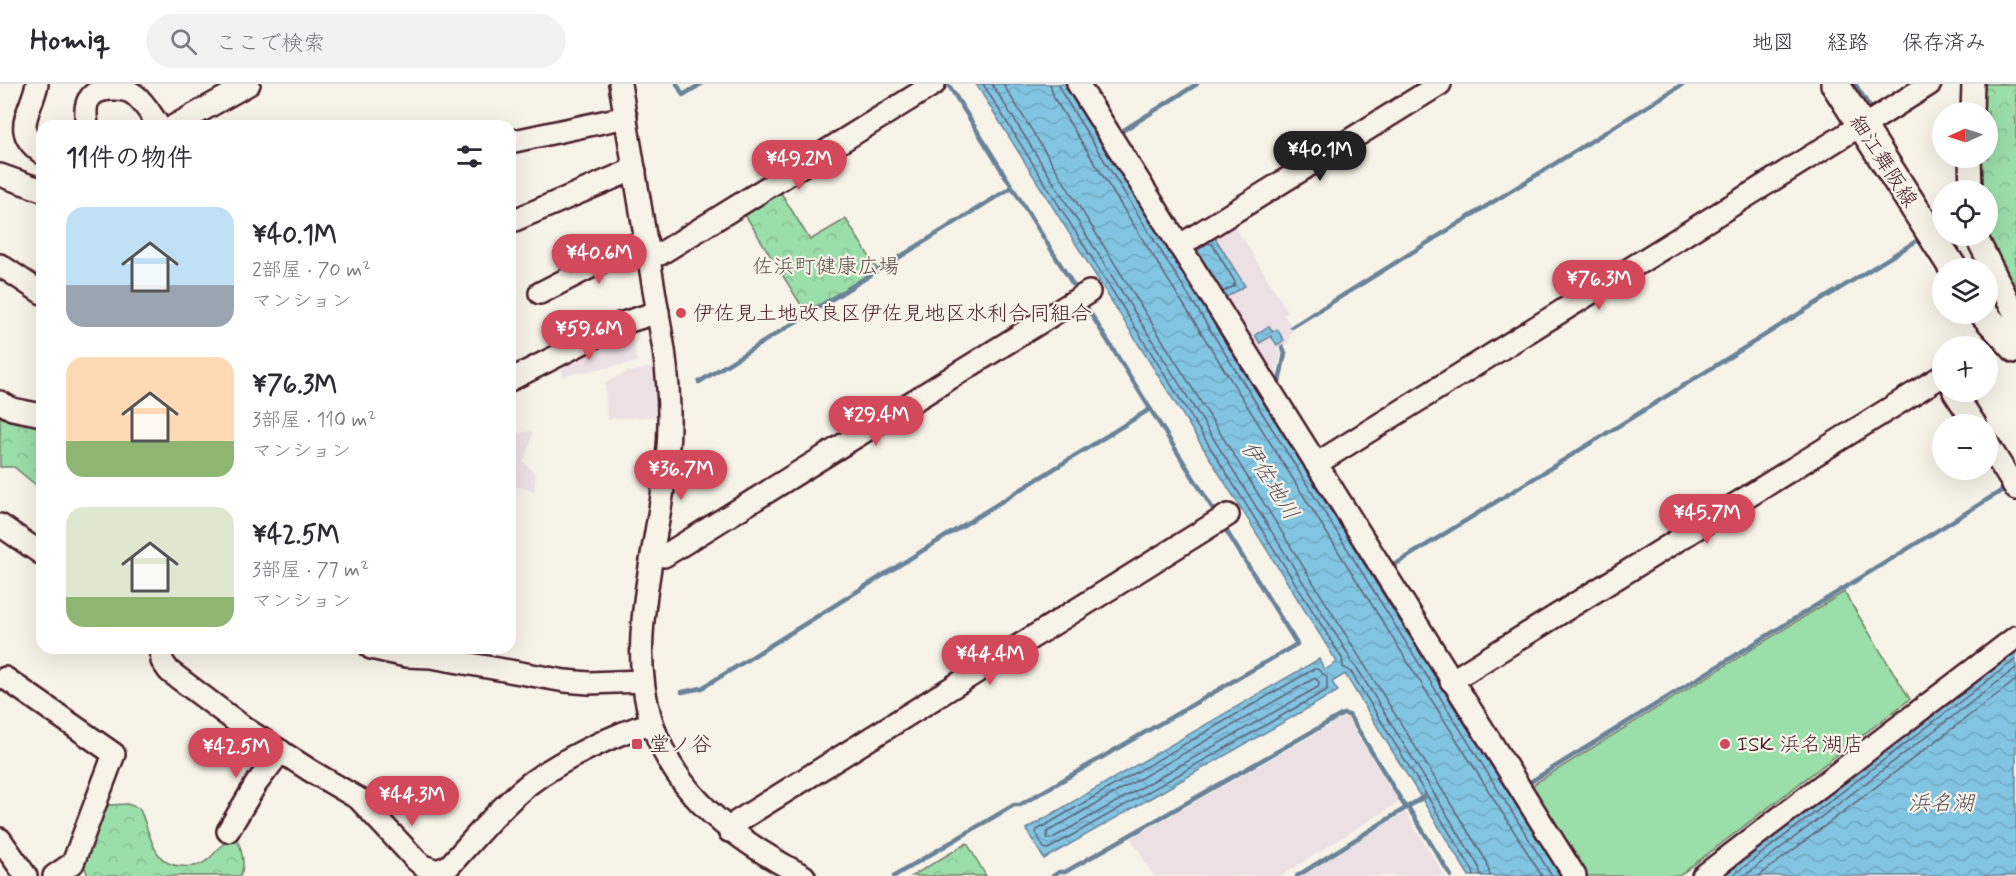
<!DOCTYPE html>
<html lang="ja">
<head>
<meta charset="utf-8">
<style>
	body { margin:0; font-family:Mynerve,"Klee One",sans-serif; background:#f2f2f3; color:#2b2b33; height:100vh; display:flex; flex-direction:column; font-size:22px; white-space:nowrap }
	* { box-sizing:border-box; margin:0 }
	p { font-size:20px; color:#7c7c81 }
	.icon { flex:none; width:33px; height:33px; fill:none; stroke:currentColor; stroke-width:2; stroke-linecap:round; stroke-linejoin:round }
	.map { position:relative; flex:1; overflow:hidden }
	.details { position:absolute; left:36px; top:36px; width:480px; height:534px; display:flex; flex-direction:column; background:#fff; border-radius:18px; box-shadow:0 6px 24px #0002 }
	.details>* { flex:none }
	.needle { width:39px; rotate:267deg }
	.fabs { position:absolute; left:1932px; top:18px; display:grid; gap:12px }
	.fabs a { display:grid; place-items:center; width:66px; height:66px; border-radius:50%; background:#fff; box-shadow:0 6px 24px #0002; font-size:30px }
	.price { position:absolute; translate:-50% -51px; padding:0 14px; border-radius:21px; background:#d1495b; color:#fff; font-size:20px; line-height:39px; filter:drop-shadow(0 2px 3px #0008) }
	.price::after { content:''; position:absolute; left:50%; top:36px; width:18px; height:14px; margin-left:-9px; background:inherit; clip-path:polygon(0 0,100% 0,50% 100%) }
	.price.on { background:#222; color:#fff }
	ul { padding:0; list-style:none }
	li { display:flex; align-items:center; gap:18px; height:150px; padding:0 30px }
	li span { display:grid; place-items:center; flex:none; width:168px; height:120px; border-radius:18px; color:#555 }
	li>.icon { margin-inline-start:auto }
	span .icon { width:72px; height:72px; fill:#fffc; stroke-width:1 }
	li b { font-size:26px }
	h2 { display:flex; justify-content:space-between; align-items:center; height:72px; padding:0 30px; font-size:26px }
	header { display:flex; align-items:center; gap:36px; box-sizing:border-box; height:84px; padding:0 30px; background:#fff; border-bottom:2px solid #e1e1e2 }
	header strong { font-size:28px }
	nav { display:flex; gap:33px; margin-inline-start:auto; font-size:21px }
	.search { width:420px; height:54px; background:#f2f2f3; display:flex; align-items:center; gap:15px; box-sizing:border-box; padding:0 21px; border-radius:33px; color:#7c7c81; font-size:22px }
	.map>svg:first-child { display:block }
	.built { fill:#ede0e5 }
	.forest { fill:url(#forest-crowns); stroke:#727e6a; stroke-width:1.5 }
	.pitch { fill:#9adea9; stroke:#727e6a; stroke-width:1.5 }
	.water { fill:url(#water-waves); stroke:#6b8399; stroke-width:1.5 }
	.lines { fill:none; stroke-linecap:round; stroke-linejoin:round }
	.shore { stroke:#606174; stroke-width:1.5 }
	.stream { stroke:#6b8399; stroke-width:4.5 }
	.minor-casing { stroke:#4a1f2b; stroke-width:26 }
	.major-casing { stroke:#4a1f2b; stroke-width:32 }
	.minor { stroke:#f7f3e8; stroke-width:21 }
	.major { stroke:#f7f3e8; stroke-width:27 }
	.poi-dot { fill:#d1495b; stroke:#f7f3e8; stroke-width:2 }
	.labels { text-anchor:middle; stroke-width:4.5; stroke-linejoin:round; paint-order:stroke }
	.street-label { font-size:21px; fill:#4a1f2b; stroke:#f7f3e8 }
	.park-label { font-size:21px; fill:#5e4f4a; stroke:#f7f3e8 }
	.poi-label { font-size:21px; fill:#4a1f2b; stroke:#f7f3e8; text-anchor:start }
	.water-label { font-size:22px; font-style:italic; fill:#5a5162; stroke:#f7f3e8 }
</style>
</head>
<body>
<header>
<strong>Homiq</strong>
<div class="search"><svg class="icon" aria-label="search" viewBox="0 0 24 24"><circle cx="10" cy="10" r="6"/><path d="M15 15l6 6"/></svg>ここで検索</div>
<nav><a>地図</a><a>経路</a><a>保存済み</a></nav>
</header>
<div class="map">
<svg width="2016" height="792" viewBox="0 0 2016 792">
	<defs>
		<pattern id="forest-crowns" width="20" height="18" patternUnits="userSpaceOnUse" patternTransform="scale(1.5)"><rect width="20" height="18" fill="#9adea9"/><path d="M2 6a3 3 0 1 1 6 0M12 15a3 3 0 1 1 6 0" fill="none" stroke="#86be92"/></pattern>
		<pattern id="water-waves" width="16" height="10" patternUnits="userSpaceOnUse" patternTransform="scale(1.5)"><rect width="16" height="10" fill="#81c5e2"/><path d="M0 5q4-4 8 0t8 0" fill="none" stroke="#71a9c2"/></pattern>
	</defs>
	<rect width="100%" height="100%" fill="#f7f3e8"/>
	<filter id="ink" filterUnits="userSpaceOnUse"><feTurbulence type="fractalNoise" baseFrequency=".0167" numOctaves="2"/><feDisplacementMap in="SourceGraphic" scale="12" xChannelSelector="R" yChannelSelector="G"/><feConvolveMatrix kernelMatrix="1 2 1 2 8 2 1 2 1" color-interpolation-filters="sRGB"/></filter>
	<g filter="url(#ink)">
		<g class="built">
			<polygon points="1232,137 1288,228 1284,231 1292,244 1289,259 1278,265 1281,270 1273,302 1191,162"/>
			<polygon points="631,244 637,278 563,292 561,278"/>
			<polygon points="659,282 662,332 607,335 605,299 624,289"/>
			<polygon points="510,344 511,350 532,347 531,358 523,378 536,391 534,407 510,401"/>
			<polygon points="1343,634 1347,634 1399,718 1281,792 1154,792 1131,754"/>
			<polygon points="1405,728 1445,792 1302,792"/>
		</g>
		<g class="forest">
			<polygon points="1980,0 2016,0 2016,216 1983,152 1988,152 1988,106 1978,106 1977,74 1988,74 1988,28 1979,28"/>
			<polygon points="778,104 810,156 846,135 877,185 806,229 742,126"/>
			<polygon points="0,323 42,335 42,406 14,383 0,383"/>
			<path d="M127,720L139,724C150,743 150,780 180,782C188,783 195,783 203,779C214,773 220,760 231,754L237,755C242,765 246,782 240,792H88L82,776L101,724L109,721Z"/>
			<polygon points="967,759 986,792 912,792"/>
		</g>
		<polygon class="pitch" points="1844,508 1910,615 1679,792 1581,792 1526,705"/>
		<g class="water">
			<polygon points="976,0 1072,0 1568,792 1469,792 1345,590 1332,598 1338,607 1044,775 1026,745 1319,575 1325,586 1337,578"/>
			<polygon points="1212,149 1245,202 1220,217 1191,162"/>
			<polygon points="1269,242 1273,248 1277,245 1284,256 1277,261 1271,252 1260,259 1255,251"/>
			<polygon points="2016,567 2016,792 1722,792"/>
		</g>
		<g class="lines">
			<g class="shore">
				<polyline points="983,0 1342,574 1343,583 1351,588 1473,787 1474,792"/>
				<polyline points="992,0 1348,570 1351,578 1357,584 1479,783 1481,792"/>
				<polyline points="1003,0 1487,778 1490,792"/>
				<polyline points="1050,0 1054,14 1542,792"/>
				<polyline points="1059,0 1062,9 1552,792"/>
				<polyline points="1197,167 1208,159 1212,160 1235,198 1234,202 1222,208"/>
				<polyline points="1219,248 1306,386"/>
				<polyline points="1306,387 1440,601"/>
				<polygon points="1314,585 1317,585 1327,593 1327,606 1048,765 1044,764 1036,749 1037,746"/>
				<polygon points="1315,594 1319,598 1318,603 1051,755 1047,754 1047,748"/>
				<polyline points="1443,605 1540,759"/>
				<polyline points="1732,792 2016,575"/>
				<polyline points="1744,792 2016,584"/>
				<polyline points="1759,792 2016,596"/>
			</g>
			<g class="stream">
				<polyline points="677,0 683,11 701,0"/>
				<polyline points="948,0 1077,207"/>
				<polyline points="1855,0 1873,28"/>
				<polyline points="1119,49 1197,0"/>
				<polyline points="1084,219 1216,430"/>
				<polyline points="1292,243 1683,0"/>
				<polyline points="699,298 1012,103"/>
				<polyline points="1278,303 1285,269 1282,263"/>
				<polyline points="1391,483 1918,156"/>
				<polyline points="682,608 702,604 1150,325"/>
				<polyline points="1527,700 2006,404"/>
				<polyline points="1408,723 1451,792"/>
				<polyline points="894,792 1014,721 1020,721 1297,560 1224,443"/>
				<polyline points="1053,792 1059,788 1065,788 1343,630 1349,631 1406,724"/>
				<polyline points="1297,792 1425,712"/>
			</g>
			<defs>
				<g id="minor">
					<path d="M37,0C31,29 10,47 42,69"/>
					<path d="M620,0L664,266C669,302 671,339 667,375C661,434 645,492 642,551C635,673 703,740 804,792"/>
					<polyline points="1078,0 1575,792"/>
					<polyline points="1972,28 1973,0"/>
					<path d="M87,42C86,33 84,21 90,14C98,2 125,3 135,11C145,19 152,32 159,42"/>
					<polyline points="174,42 249,0"/>
					<polyline points="1862,43 1930,0"/>
					<polyline points="510,58 626,33"/>
					<polyline points="1970,74 1971,106"/>
					<polyline points="0,91 42,106"/>
					<polyline points="510,138 625,89 635,87"/>
					<polyline points="1976,152 2016,232 2013,238 2000,249"/>
					<polyline points="1179,162 1440,0"/>
					<polyline points="649,172 660,170 934,0"/>
					<polyline points="0,181 42,209"/>
					<polyline points="540,209 634,161 647,159"/>
					<polyline points="510,296 620,240 658,228"/>
					<polyline points="1954,308 1975,340"/>
					<polyline points="0,318 12,325 42,331"/>
					<polyline points="1988,360 2016,405"/>
					<polyline points="1316,380 1861,41"/>
					<polyline points="0,441 42,470"/>
					<polyline points="653,470 664,472 1089,208"/>
					<path d="M161,564L162,577L169,587L246,645L311,687L359,715L416,776L423,782L437,787L449,782C475,754 499,724 529,700C559,677 616,649 652,639"/>
					<polyline points="371,564 406,572 431,573 565,597 589,599 643,597"/>
					<polyline points="5,594 114,670 73,779 54,792"/>
					<polyline points="1451,597 1942,292"/>
					<polyline points="228,747 256,700 281,667"/>
					<polyline points="729,747 738,737 1228,431"/>
					<polyline points="0,755 26,792"/>
					<polyline points="1703,792 2016,553"/>
				</g>
				<g id="major">
					<polyline points="1835,0 1953,184"/>
					<polyline points="1984,230 2016,265"/>
				</g>
			</defs>
			<use href="#minor" class="minor-casing"/>
			<use href="#major" class="major-casing"/>
			<use href="#minor" class="minor"/>
			<use href="#major" class="major"/>
		</g>
	</g>
	<g class="poi-dot">
		<circle cx="681" cy="229" r="6"/>
		<rect x="631" y="654" width="12" height="12" rx="3"/>
		<circle cx="1725" cy="660" r="6"/>
	</g>
	<g class="labels">
		<g class="street-label">
			<text transform="translate(1884 77) rotate(57)" y="7">細江舞阪線</text>
		</g>
		<g class="park-label">
			<text x="826" y="189">佐浜町健康広場</text>
		</g>
		<g class="poi-label">
			<text x="693" y="236">伊佐見土地改良区伊佐見地区水利合同組合</text>
			<text x="649" y="667">堂ノ谷</text>
			<text x="1737" y="667">ISK 浜名湖店</text>
		</g>
		<g class="water-label">
			<text transform="translate(1271 396) rotate(58)" y="8">伊佐地川</text>
			<text x="1941" y="726">浜名湖</text>
		</g>
	</g>
</svg>
<div class="fabs">
<a><svg class="needle" viewBox="-14 -14 28 28"><path d="M0-13l5 13h-10z" fill="#e53935"/><path d="M0 13l5-13h-10z" fill="#7c7c81"/></svg></a>
<a><svg class="icon" aria-label="locate" viewBox="0 0 24 24"><circle cx="12" cy="12" r="6"/><path d="M12 2v4M12 18v4M2 12h4M18 12h4"/></svg></a>
<a><svg class="icon" aria-label="layers" viewBox="0 0 24 24"><path d="M12 4l9 5-9 5-9-5zM3 14l9 5 9-5"/></svg></a>
<a>+</a>
<a>−</a>
</div>
<b class="price on" style="left:1320px;top:98px">¥40.1M</b>
<b class="price" style="left:799px;top:107px">¥49.2M</b>
<b class="price" style="left:599px;top:201px">¥40.6M</b>
<b class="price" style="left:1599px;top:227px">¥76.3M</b>
<b class="price" style="left:589px;top:277px">¥59.6M</b>
<b class="price" style="left:876px;top:363px">¥29.4M</b>
<b class="price" style="left:681px;top:417px">¥36.7M</b>
<b class="price" style="left:1707px;top:461px">¥45.7M</b>
<b class="price" style="left:990px;top:602px">¥44.4M</b>
<b class="price" style="left:236px;top:695px">¥42.5M</b>
<b class="price" style="left:412px;top:743px">¥44.3M</b>
<section class="details">
<h2>11件の物件<svg class="icon" aria-label="filters" viewBox="0 0 24 24"><path d="M4 7h16M4 17h16"/><circle cx="9" cy="7" r="2"/><circle cx="15" cy="17" r="2"/></svg></h2>
<ul>
<li><span style="background:linear-gradient(#bfe0f5 65%,#9aa5b1 0)"><svg class="icon" aria-label="home" viewBox="0 0 24 24"><path d="M3 11l9-7 9 7M6 9v11h12V9"/></svg></span><div><b>¥40.1M</b><p>2部屋 · 70 m²</p><p>マンション</p></div></li>
<li><span style="background:linear-gradient(#ffd9b3 70%,#8fb573 0)"><svg class="icon" aria-label="home" viewBox="0 0 24 24"><path d="M3 11l9-7 9 7M6 9v11h12V9"/></svg></span><div><b>¥76.3M</b><p>3部屋 · 110 m²</p><p>マンション</p></div></li>
<li><span style="background:linear-gradient(#dfe7d0 75%,#8fb573 0)"><svg class="icon" aria-label="home" viewBox="0 0 24 24"><path d="M3 11l9-7 9 7M6 9v11h12V9"/></svg></span><div><b>¥42.5M</b><p>3部屋 · 77 m²</p><p>マンション</p></div></li>
</ul>
</section>
</div>
</body>
</html>
